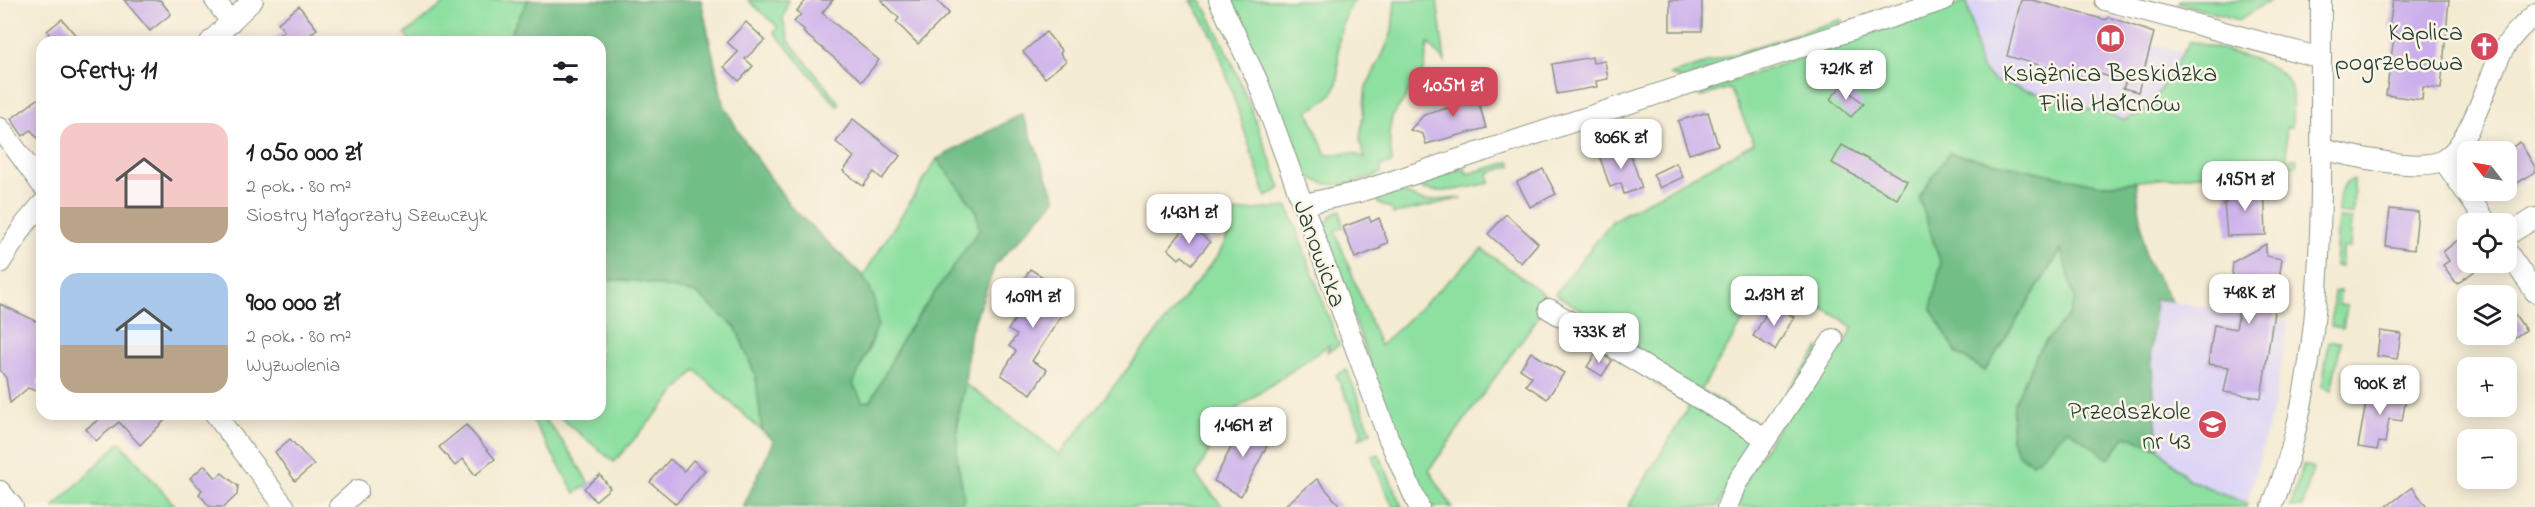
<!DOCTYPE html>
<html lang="pl">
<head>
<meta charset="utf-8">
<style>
	body { margin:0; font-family:"Indie Flower",sans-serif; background:#f6f6f6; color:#202124; height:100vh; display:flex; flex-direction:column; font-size:22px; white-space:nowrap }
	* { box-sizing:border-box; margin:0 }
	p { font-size:20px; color:#757577 }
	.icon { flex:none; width:33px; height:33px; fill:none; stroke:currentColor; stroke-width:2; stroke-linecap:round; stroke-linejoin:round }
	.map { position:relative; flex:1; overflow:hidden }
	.side { position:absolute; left:36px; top:36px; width:570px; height:384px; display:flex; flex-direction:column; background:#fff; border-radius:18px; box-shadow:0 3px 15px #0003 }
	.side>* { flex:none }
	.needle { width:39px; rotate:301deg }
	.fabs { position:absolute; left:2457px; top:141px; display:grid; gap:12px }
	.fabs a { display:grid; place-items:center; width:60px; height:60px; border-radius:12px; background:#fff; box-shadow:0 3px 15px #0003; font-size:30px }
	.price { position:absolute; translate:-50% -51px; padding:0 14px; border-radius:12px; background:#fff; color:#222; font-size:20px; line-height:39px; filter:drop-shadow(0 2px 3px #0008) }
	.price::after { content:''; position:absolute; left:50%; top:36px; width:18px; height:14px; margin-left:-9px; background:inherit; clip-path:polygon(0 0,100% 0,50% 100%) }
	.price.selected { background:#d1495b; color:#fff }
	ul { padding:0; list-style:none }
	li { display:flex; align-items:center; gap:18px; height:150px; padding:0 24px }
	li span { display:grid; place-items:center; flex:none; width:168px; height:120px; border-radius:18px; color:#555 }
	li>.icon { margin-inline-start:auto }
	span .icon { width:72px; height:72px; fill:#fffc; stroke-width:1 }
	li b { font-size:26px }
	h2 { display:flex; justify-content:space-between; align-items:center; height:72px; padding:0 24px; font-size:26px }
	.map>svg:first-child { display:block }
	.built { fill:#ddd5f6 }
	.green { fill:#8ee0a1; stroke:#568e6a; stroke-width:1.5 }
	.forest { fill:#72be87; stroke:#487e5e; stroke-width:1.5 }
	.building { fill:#cbafec }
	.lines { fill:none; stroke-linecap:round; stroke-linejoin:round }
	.minor-casing { stroke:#8a9484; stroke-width:22 }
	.minor { stroke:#fff; stroke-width:20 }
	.labels { text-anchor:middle; stroke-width:5; stroke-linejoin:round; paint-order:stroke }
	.poi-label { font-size:26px; fill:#1f3d34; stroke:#fcf5e5; text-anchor:end }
	.street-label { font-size:26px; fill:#1f3d34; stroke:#fcf5e5 }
</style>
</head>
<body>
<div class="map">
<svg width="2535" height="507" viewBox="0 0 2535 507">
	<rect width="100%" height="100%" fill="#fcf5e5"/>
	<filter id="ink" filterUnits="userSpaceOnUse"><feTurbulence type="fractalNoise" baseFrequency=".0167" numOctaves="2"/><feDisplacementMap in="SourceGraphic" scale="12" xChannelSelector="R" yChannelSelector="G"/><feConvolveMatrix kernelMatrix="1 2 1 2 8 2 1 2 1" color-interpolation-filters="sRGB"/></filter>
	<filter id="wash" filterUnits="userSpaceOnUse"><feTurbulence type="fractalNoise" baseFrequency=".008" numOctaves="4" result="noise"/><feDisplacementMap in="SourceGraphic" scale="24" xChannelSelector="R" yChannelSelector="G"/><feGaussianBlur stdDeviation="1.35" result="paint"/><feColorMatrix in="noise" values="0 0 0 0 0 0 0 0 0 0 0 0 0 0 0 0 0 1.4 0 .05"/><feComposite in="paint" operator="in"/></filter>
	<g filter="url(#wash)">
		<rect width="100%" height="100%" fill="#f4ebd3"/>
		<g class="built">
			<polygon points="1978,0 2032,0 2106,20 2109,17 2128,22 2129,26 2154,33 2152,43 2254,73 2267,168 2136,182 1814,55"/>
			<polygon points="2155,299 2289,321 2275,401 2247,504 2188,479 2158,448 2151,352"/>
		</g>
		<g class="green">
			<polygon points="449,0 528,0 506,42 411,42 405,34"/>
			<polygon points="748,0 788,0 783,20 789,41 840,104 837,106 774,32 778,27"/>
			<path d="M1191,0H1201C1234,60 1257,124 1281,188L1266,197L1215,40Z"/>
			<path d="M1230,0H1354C1347,11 1342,23 1340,35C1332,74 1353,88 1308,111L1326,155L1352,153L1365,158L1360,141L1366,87L1383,54L1392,32L1395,0H1437L1445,62L1428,43L1424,70L1392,117L1389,133L1392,163L1381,166V173C1367,180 1343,187 1327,184C1319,183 1311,178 1304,174L1243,25Z"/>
			<polygon points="2180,0 2270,0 2239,20 2179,3"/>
			<path d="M1967,1L1980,67L1994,81L2126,120L2149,109L2190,41C2214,49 2282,60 2290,85C2294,97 2292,114 2292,127L2286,128L2287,159H2297V165L2100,185L1950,153L1919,197L1941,264L1931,309L1957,353L1985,371L2062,249L2075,300L2069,315L2040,348L2014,404L2011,439L2018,454L2032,463L2043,455L2068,429L2109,459L2125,436L2158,448L2188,479L2247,504L2246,507H1740V489L1768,443L1825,361L1842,347L1853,328L1840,318L1769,279L1701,390L1762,427L1819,348L1820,352L1766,428L1761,431L1602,333L1599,321L1555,294L1613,220L1754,143L1730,88L1700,97V92Z"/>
			<polygon points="1842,19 1841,27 1682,79 1670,75"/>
			<path d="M937,159L976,210L980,230L904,336L871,401L862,402L853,384C873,338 889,325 863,276Z"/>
			<path d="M1510,162L1512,166L1488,173L1490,183C1469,187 1437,197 1416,186V183L1465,168L1467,174Z"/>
			<path d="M2354,179L2353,214L2338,213C2339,199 2338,184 2354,179Z"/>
			<polygon points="1398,191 1424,201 1462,198 1393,214 1392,209 1377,202 1378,199"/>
			<path d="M1288,207L1339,345L1327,352L1329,345L1229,414L1196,475L1223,507H962C966,491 959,476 957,460C955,434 959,409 965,384L1024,425L1059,455L1219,254L1231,228L1210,218L1242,211Z"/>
			<path d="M1340,210L1343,227L1335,231L1380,346L1482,249L1551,299L1429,470L1452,507H1430L1397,439L1326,240C1324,227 1327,216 1340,210Z"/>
			<polygon points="2338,218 2352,219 2350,248 2342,248 2342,266 2335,266"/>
			<polygon points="600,279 637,281 696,293 736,328 756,377 762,431 695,370 614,462 561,418 557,414 600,414"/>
			<polygon points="2340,291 2339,305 2347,306 2343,328 2331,326 2334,292"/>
			<polygon points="2329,342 2341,342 2331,391 2322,386"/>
			<polygon points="1347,370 1371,432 1359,439 1362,431 1336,375"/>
			<polygon points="1653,382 1751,440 1752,445 1717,507 1628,507 1690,405"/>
			<path d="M529,414H540C560,435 575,459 589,484L575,493Z"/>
			<polygon points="120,442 176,507 54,507"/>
			<polygon points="1379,454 1402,507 1394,507 1385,490 1372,456"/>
			<polygon points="2303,465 2313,468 2302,507 2290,507"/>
		</g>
		<g class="forest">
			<polygon points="528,0 701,0 723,103 741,136 791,207 863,276 874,297 878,325 853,384 863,402 871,401 904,336 979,230 976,210 937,159 1022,114 1056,199 995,265 969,336 965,384 957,415 957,460 964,497 962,507 743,507 774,441 762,431 756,377 736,328 696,293 637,281 600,279 600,42 506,42"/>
			<polygon points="1949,153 2100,185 2136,182 2146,260 2172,301 2155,299 2151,352 2158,448 2125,436 2109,459 2068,429 2043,455 2032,463 2018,454 2011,439 2014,404 2040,348 2069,315 2075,300 2061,249 1985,371 1957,353 1931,309 1941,264 1919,197"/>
		</g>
		<g id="blocks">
			<g class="building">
				<polygon points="124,0 160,0 171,14 150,31"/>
				<polygon points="806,0 833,0 822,13 879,60 862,81 803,32 805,30 794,22 801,14 797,11"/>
				<polygon points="881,0 936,0 949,13 918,44 896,22 899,18"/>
				<rect x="1670" y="0" width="32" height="31"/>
				<polygon points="2021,0 2032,0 2106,20 2109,17 2154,33 2138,92 2123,88 2126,81 2092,72 2090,79 2007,56"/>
				<polygon points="2393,0 2449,0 2441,89 2423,87 2422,100 2386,95 2395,30 2389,29"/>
				<polygon points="299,6 317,29 301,42 269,42 284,31 278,23"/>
				<polygon points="62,19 81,42 55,42 47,31"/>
				<polygon points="746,22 765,40 745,59 753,66 739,81 724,67 738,52 727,42"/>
				<polygon points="1046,32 1062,51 1060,53 1066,61 1045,78 1023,52"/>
				<polygon points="1592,57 1593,63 1605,61 1608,79 1596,81 1597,87 1557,94 1552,64"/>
				<polygon points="1474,85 1486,128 1426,144 1423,134 1410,130 1424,115 1458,105 1454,91"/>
				<polygon points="1842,85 1863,104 1851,117 1830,99"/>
				<polygon points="42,96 42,144 31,130 23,136 11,119"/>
				<polygon points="1708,112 1718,145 1689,154 1678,121"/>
				<polygon points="853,119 900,156 882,179 874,172 863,186 843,171 854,157 836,142"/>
				<polygon points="2520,142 2535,167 2535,172 2506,190 2506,151"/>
				<polygon points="1842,145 1907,181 1897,199 1832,163"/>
				<polygon points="1624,147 1628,147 1642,188 1624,194 1621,183 1610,187 1599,155"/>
				<polygon points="1676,163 1683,177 1660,188 1653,174"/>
				<polygon points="1543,169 1556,194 1530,207 1517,182"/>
				<polygon points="2264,187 2266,235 2227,236 2224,203 2226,203 2226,188"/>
				<polygon points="2390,209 2418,212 2414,250 2386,246"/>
				<polygon points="1506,214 1538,243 1521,263 1488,234"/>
				<polygon points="1369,217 1371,222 1379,218 1388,243 1380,246 1381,248 1355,258 1343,227"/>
				<polygon points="1188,224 1210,242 1192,264 1182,256 1179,259 1168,249"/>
				<polygon points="2458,240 2468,249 2468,262 2477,262 2480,267 2457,284 2443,265 2449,261 2443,252"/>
				<polygon points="2266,244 2266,256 2282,259 2261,398 2224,392 2229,367 2208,364 2214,325 2236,329 2244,286 2234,285 2235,278 2232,273 2233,262"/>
				<polygon points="1030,269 1051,282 1048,286 1071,301 1032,361 1047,370 1031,394 1001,375 1016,351 1009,346 1017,335 1008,330 1024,305 1013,297"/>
				<polygon points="2506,302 2526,330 2506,343"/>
				<polygon points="0,304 42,324 42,376 38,380 39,392 28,388 10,403 6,378 0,370"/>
				<polygon points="1772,304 1794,317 1775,350 1753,336"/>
				<polygon points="2380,331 2401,334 2397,359 2377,356"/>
				<polygon points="1597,351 1612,361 1602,376 1587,367"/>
				<polygon points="1531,352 1564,373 1547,399 1526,385 1532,377 1520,369"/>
				<polygon points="2376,386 2395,389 2394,396 2406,398 2402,421 2389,419 2385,443 2379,442 2377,450 2358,447 2368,392 2375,393"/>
				<polygon points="106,414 171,414 140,445 119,422 96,441 86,429"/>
				<polygon points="1263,421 1270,440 1241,496 1214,481 1242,426"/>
				<polygon points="466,425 495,459 475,475 463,459 455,466 439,447"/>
				<polygon points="290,439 314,465 295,481 275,452"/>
				<polygon points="670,459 684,471 693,460 705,470 676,504 650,482"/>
				<polygon points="205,465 216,478 222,473 238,486 237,495 224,507 210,507 199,494 202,490 190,478"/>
				<polygon points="600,475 610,488 595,501 584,488"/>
				<polygon points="1317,479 1341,507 1283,507"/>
				<polygon points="2412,487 2427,507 2386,507"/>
			</g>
		</g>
	</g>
	<g filter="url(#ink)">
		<use href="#blocks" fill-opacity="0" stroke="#8a9484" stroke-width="1.5"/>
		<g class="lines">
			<defs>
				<g id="minor">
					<polyline points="215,0 231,22"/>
					<polyline points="1219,0 1258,82 1388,437 1419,507"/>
					<polyline points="2105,0 2321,58"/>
					<polyline points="210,42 253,0"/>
					<polyline points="0,128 42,185"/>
					<path d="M2321,149C2347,155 2420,173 2443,160C2472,143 2486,81 2502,52C2510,37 2522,26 2535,14"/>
					<polyline points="2443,160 2488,224"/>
					<polyline points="1304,204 1359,192 1944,0"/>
					<polyline points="2506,236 2535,218"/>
					<polyline points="2506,250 2535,292"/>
					<polyline points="0,263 25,224 42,204"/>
					<polyline points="1549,309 1765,438"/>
					<polyline points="215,414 285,507"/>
					<polyline points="0,491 13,507"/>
					<polyline points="339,507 358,490"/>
					<polyline points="1727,507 1736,484 1833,339"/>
					<path d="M2272,507C2334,346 2319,169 2321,0"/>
				</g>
			</defs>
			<use href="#minor" class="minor-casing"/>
			<use href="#minor" class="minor"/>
		</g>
	</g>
	<defs>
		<symbol id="library-disc" viewBox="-11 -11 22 22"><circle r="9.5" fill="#d1495b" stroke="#fcf5e5"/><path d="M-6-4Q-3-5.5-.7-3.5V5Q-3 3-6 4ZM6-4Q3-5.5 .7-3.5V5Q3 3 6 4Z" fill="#fff"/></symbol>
		<symbol id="church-disc" viewBox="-11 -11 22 22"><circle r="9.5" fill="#d1495b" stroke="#fcf5e5"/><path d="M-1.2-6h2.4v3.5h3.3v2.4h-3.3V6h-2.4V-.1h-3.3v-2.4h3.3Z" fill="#fff"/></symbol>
		<symbol id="school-disc" viewBox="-11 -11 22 22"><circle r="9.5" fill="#d1495b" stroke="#fcf5e5"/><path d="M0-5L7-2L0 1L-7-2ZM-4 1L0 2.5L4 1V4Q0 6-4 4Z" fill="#fff"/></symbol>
	</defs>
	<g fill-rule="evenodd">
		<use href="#library-disc" x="2094" y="22" width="33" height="33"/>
		<use href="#church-disc" x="2468" y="30" width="33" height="33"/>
		<use href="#school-disc" x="2196" y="408" width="33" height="33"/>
	</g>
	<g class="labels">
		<g class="poi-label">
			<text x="2463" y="40">Kaplica<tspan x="2463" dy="30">pogrzebowa</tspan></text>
			<text x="2110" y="81" text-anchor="middle">Książnica Beskidzka<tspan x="2110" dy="30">Filia Hałcnów</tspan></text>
			<text x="2191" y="419">Przedszkole<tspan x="2191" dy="30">nr 43</tspan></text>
		</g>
		<g class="street-label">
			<text transform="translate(1321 253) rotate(70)" y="9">Janowicka</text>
		</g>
	</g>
</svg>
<div class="fabs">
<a><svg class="needle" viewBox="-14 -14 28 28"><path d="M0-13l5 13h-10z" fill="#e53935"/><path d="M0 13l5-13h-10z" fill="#757577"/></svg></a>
<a><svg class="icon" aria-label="locate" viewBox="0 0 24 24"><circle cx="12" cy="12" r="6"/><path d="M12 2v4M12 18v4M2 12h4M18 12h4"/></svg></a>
<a><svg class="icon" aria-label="layers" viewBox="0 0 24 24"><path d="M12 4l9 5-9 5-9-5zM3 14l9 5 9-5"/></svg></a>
<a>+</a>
<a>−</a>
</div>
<b class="price" style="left:1846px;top:101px">721K zł</b>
<b class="price selected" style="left:1453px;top:118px">1.05M zł</b>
<b class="price" style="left:1621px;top:170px">806K zł</b>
<b class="price" style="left:2245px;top:212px">1.95M zł</b>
<b class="price" style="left:1189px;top:245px">1.43M zł</b>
<b class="price" style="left:2249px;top:325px">748K zł</b>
<b class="price" style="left:1774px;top:327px">2.13M zł</b>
<b class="price" style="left:1033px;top:329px">1.09M zł</b>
<b class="price" style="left:1599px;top:364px">733K zł</b>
<b class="price" style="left:2380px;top:416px">900K zł</b>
<b class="price" style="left:1243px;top:458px">1.46M zł</b>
<section class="side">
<h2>Oferty: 11<svg class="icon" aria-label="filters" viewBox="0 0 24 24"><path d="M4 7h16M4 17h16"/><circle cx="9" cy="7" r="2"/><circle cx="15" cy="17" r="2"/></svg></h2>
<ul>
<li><span style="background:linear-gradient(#f6c9c9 70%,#b9a48a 0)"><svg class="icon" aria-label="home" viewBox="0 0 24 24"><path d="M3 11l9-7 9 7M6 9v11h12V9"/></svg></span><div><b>1 050 000 zł</b><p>2 pok. · 80 m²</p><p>Siostry Małgorzaty Szewczyk</p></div></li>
<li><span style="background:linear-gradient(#a9c7e8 60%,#b9a48a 0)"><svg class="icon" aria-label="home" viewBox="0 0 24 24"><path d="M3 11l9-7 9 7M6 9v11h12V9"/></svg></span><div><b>900 000 zł</b><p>2 pok. · 80 m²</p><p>Wyzwolenia</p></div></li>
</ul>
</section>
</div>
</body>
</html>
